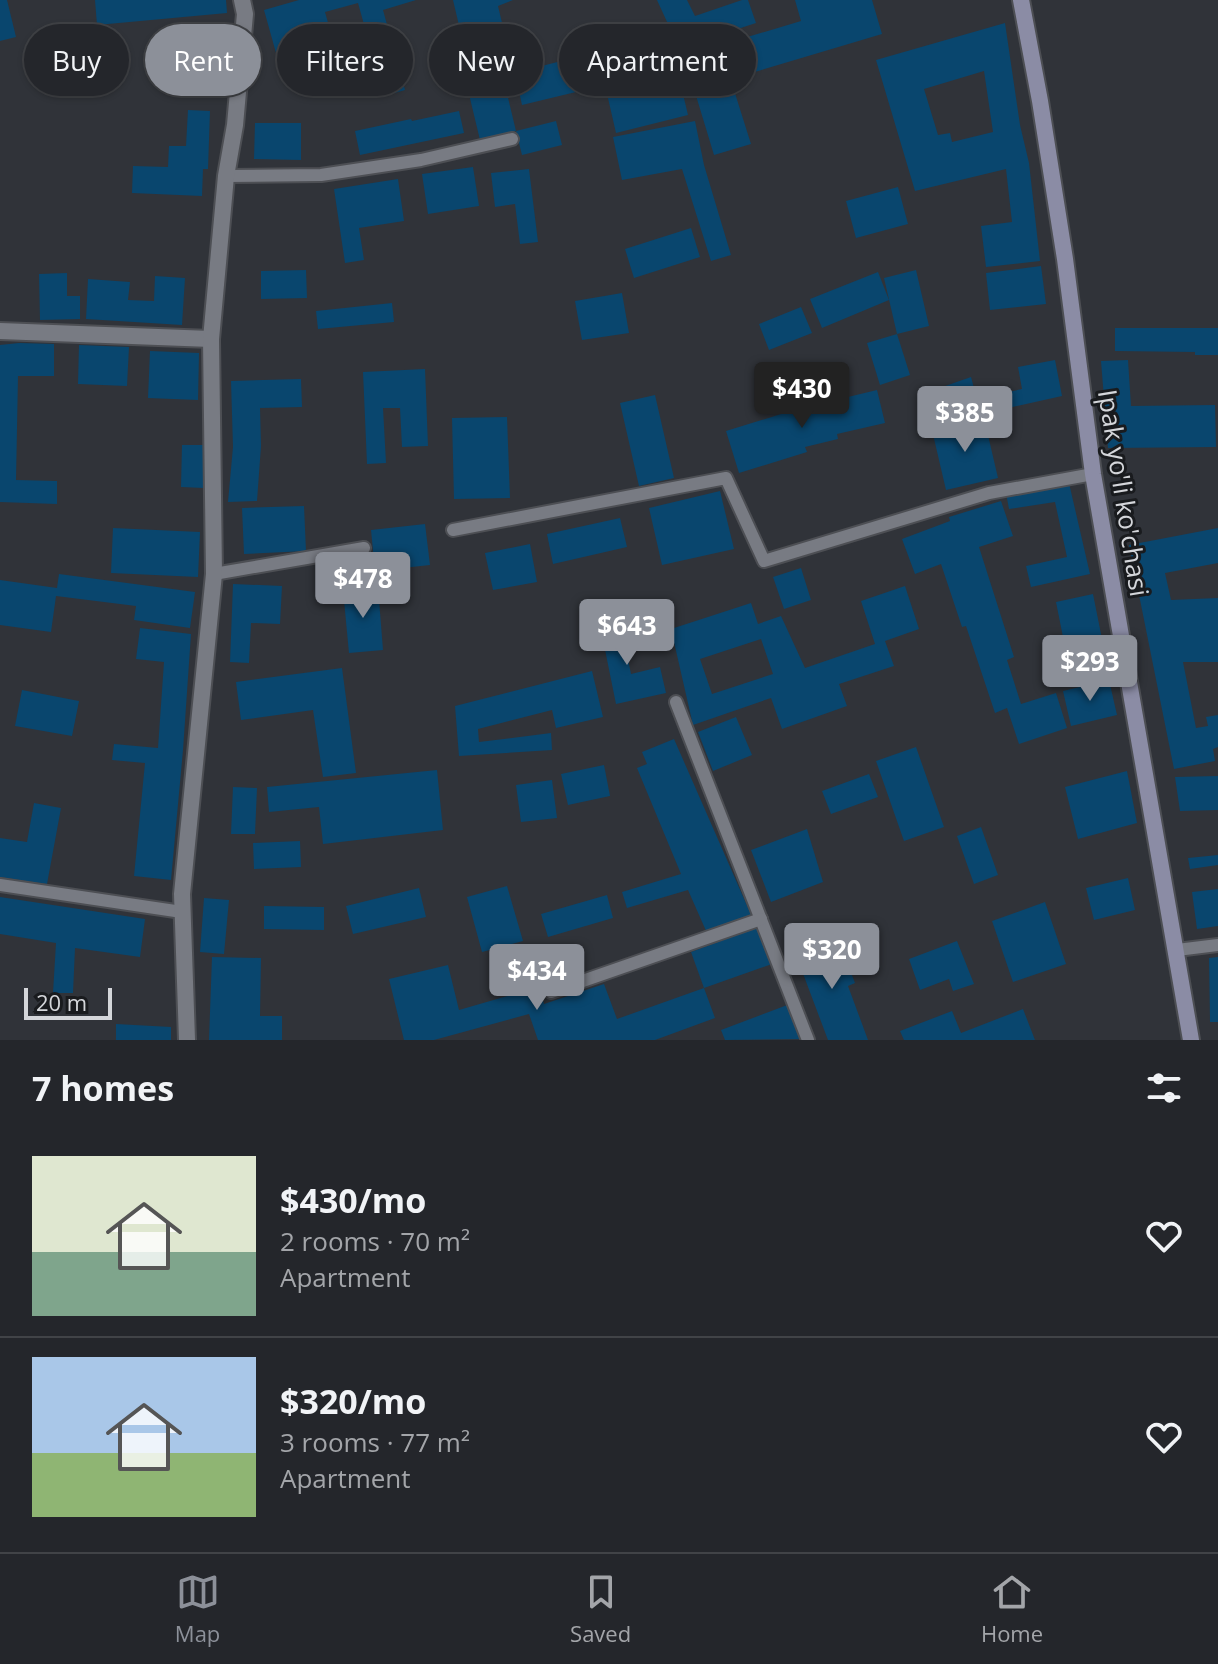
<!DOCTYPE html>
<html lang="en">
<head>
<meta charset="utf-8">
<style>
	body { margin:0; font-family:"Open Sans",sans-serif; background:#303237; color:#f1f3f6; height:100vh; display:flex; flex-direction:column; font-size:30px; white-space:nowrap }
	* { box-sizing:border-box; margin:0 }
	p { font-size:26px; color:#a3a5a9 }
	.icon { flex:none; width:44px; height:44px; fill:none; stroke:currentColor; stroke-width:2; stroke-linecap:round; stroke-linejoin:round }
	.map { position:relative; height:1040px; overflow:hidden }
	.side { display:flex; flex-direction:column; background:#24262b; flex:1 }
	.side>* { flex:none }
	.guide { position:absolute; left:24px; top:24px; width:800px; height:72px; display:flex; gap:16px }
	.scale { position:absolute; left:24px; bottom:20px; width:88px; box-sizing:border-box; padding-left:8px; border:4px solid #d4d6da; border-top:0; font-size:22px; line-height:28px; white-space:nowrap; color:#d4d6da; -webkit-text-stroke:6px #191b1e; paint-order:stroke }
	.price { position:absolute; translate:-50% -68px; padding:0 18px; border-radius:8px; background:#8c9099; color:#fff; font-size:26px; line-height:52px; filter:drop-shadow(0 2px 4px #0008) }
	.price::after { content:''; position:absolute; left:50%; top:48px; width:24px; height:18px; margin-left:-12px; background:inherit; clip-path:polygon(0 0,100% 0,50% 100%) }
	.price.current { background:#222; color:#fff }
	ul { padding:0; list-style:none }
	li { display:flex; align-items:center; gap:24px; height:200px; padding:0 32px }
	li+li { border-top:2px solid #414347 }
	li span { display:grid; place-items:center; flex:none; width:224px; height:160px; border-radius:0px; color:#555 }
	li>.icon { margin-inline-start:auto }
	span .icon { width:96px; height:96px; fill:#fffc; stroke-width:1 }
	li b { font-size:34px }
	h2 { display:flex; justify-content:space-between; align-items:center; height:96px; padding:0 32px; font-size:34px }
	.tag { padding:0 28px; border-radius:36px; background:#24262b; box-shadow:0 2px 6px #0004,0 0 0 2px #414347; font-size:28px; line-height:72px }
	.tag.current { background:#8c9099; color:#fff }
	.dock { display:flex; justify-content:space-around; align-items:center; height:112px; border-top:2px solid #414347; background:#24262b; font-size:22px; color:#a3a5a9 }
	.dock a { display:grid; justify-items:center; gap:4px }
	.dock .current { color:#8c9099 }
	.map>svg:first-child { display:block }
	.building { fill:#09466e; fill-rule:evenodd }
	.lines { fill:none; stroke-linecap:round; stroke-linejoin:round }
	.lane-casing { stroke:#4d4f54; stroke-width:16 }
	.street-casing { stroke:#4d4f54; stroke-width:20 }
	.secondary-casing { stroke:#4d4f54; stroke-width:20 }
	.lane { stroke:#787b83; stroke-width:12 }
	.street { stroke:#787b83; stroke-width:16 }
	.secondary { stroke:#8b8ca5; stroke-width:16 }
	.labels { text-anchor:middle; stroke-width:6; stroke-linejoin:round; paint-order:stroke }
	.street-label { font-size:26px; fill:#d4d6da; stroke:#191b1e }
</style>
</head>
<body>
<div class="map">
<svg width="1218" height="1040" viewBox="0 0 1218 1040">
	<rect width="100%" height="100%" fill="#303339"/>
	<g class="building">
		<polygon points="0,0 7,0 16,37 0,41"/>
		<polygon points="95,0 226,0 227,13 97,25"/>
		<polygon points="299,0 416,0 383,10 405,90 384,96 358,3 325,12 334,44 278,60 264,10"/>
		<polygon points="453,0 513,0 498,6 514,73 597,52 602,73 674,56 688,115 616,133 605,85 522,105 516,78 504,81 516,131 480,140 468,90 474,89"/>
		<polygon points="657,0 687,0 695,16 742,0 748,0 756,23 679,48"/>
		<polygon points="795,0 872,0 882,34 748,74 750,82 733,87 751,144 714,155 684,56 801,21"/>
		<path d="M1005,23L1020,125L1029,163L1040,261L986,267L981,226L1012,222L1006,169L915,191L876,60ZM984,71L993,132L952,142L950,133L938,135L924,89Z"/>
		<polygon points="227,47 230,72 163,81 160,56"/>
		<polygon points="188,110 210,111 208,169 203,169 202,196 132,193 133,166 168,167 169,146 186,146"/>
		<polygon points="459,111 464,133 360,155 355,131 411,119 412,121"/>
		<polygon points="556,121 562,145 522,155 516,131"/>
		<polygon points="695,121 704,165 731,255 711,261 682,169 622,180 613,137"/>
		<polygon points="255,123 301,123 301,160 254,159"/>
		<polygon points="473,167 479,206 428,214 422,174"/>
		<polygon points="529,169 538,242 520,244 515,204 495,207 491,173"/>
		<polygon points="398,179 404,221 359,228 364,260 345,263 334,189"/>
		<polygon points="898,187 908,224 856,238 846,201"/>
		<polygon points="691,228 700,257 634,278 625,249"/>
		<polygon points="1041,266 1046,304 990,310 986,273"/>
		<polygon points="306,270 307,298 261,299 261,271"/>
		<polygon points="916,270 929,326 897,334 884,278"/>
		<polygon points="878,272 889,300 822,328 810,299"/>
		<polygon points="67,273 67,296 80,296 80,319 40,320 39,274"/>
		<polygon points="155,276 185,278 182,325 86,319 88,279 130,282 128,300 154,301"/>
		<polygon points="622,293 629,333 582,340 575,301"/>
		<polygon points="392,303 394,322 318,329 316,311"/>
		<polygon points="801,307 812,333 769,350 759,324"/>
		<polygon points="1115,328 1218,328 1218,355 1195,355 1195,352 1115,351"/>
		<polygon points="897,334 910,375 880,385 867,343"/>
		<polygon points="19,343 54,344 54,376 18,376 16,480 57,481 57,504 0,502 0,345"/>
		<polygon points="79,345 129,347 127,386 78,384"/>
		<polygon points="150,351 199,353 198,400 148,398"/>
		<polygon points="1055,360 1062,396 940,423 931,391 971,377 977,399 1022,389 1018,367"/>
		<polygon points="1128,360 1131,406 1215,405 1216,447 1108,448 1101,361"/>
		<polygon points="425,369 428,446 402,447 400,408 383,408 386,463 367,464 363,372"/>
		<polygon points="301,379 302,407 260,408 261,446 257,501 228,502 233,447 231,381"/>
		<polygon points="877,390 885,423 837,434 838,439 805,447 807,452 739,473 726,431 794,410"/>
		<polygon points="655,395 674,478 639,486 620,403"/>
		<polygon points="507,417 510,498 454,499 452,418"/>
		<polygon points="984,418 998,478 946,490 932,430"/>
		<polygon points="182,445 205,445 204,488 181,487"/>
		<polygon points="1069,483 1090,574 1031,587 1026,566 1067,557 1055,502 1009,509 1006,493"/>
		<polygon points="720,491 734,549 662,565 649,508"/>
		<polygon points="1001,501 1013,536 979,547 1014,657 1007,660 1021,704 1056,693 1067,728 1019,744 1007,708 995,713 966,626 962,627 941,564 915,574 902,539 950,521 949,517"/>
		<polygon points="304,506 306,551 244,554 242,508"/>
		<polygon points="620,518 627,547 553,564 547,534"/>
		<polygon points="425,524 430,565 375,571 371,530"/>
		<polygon points="113,528 200,532 198,577 111,573"/>
		<polygon points="1218,528 1218,563 1165,573 1171,600 1218,598 1218,662 1183,662 1196,728 1208,726 1206,717 1218,715 1218,747 1213,749 1215,761 1174,769 1129,545"/>
		<polygon points="530,544 537,582 493,590 485,553"/>
		<polygon points="801,568 811,600 784,609 773,577"/>
		<polygon points="59,574 195,592 190,628 134,620 136,606 56,596 51,632 0,625 0,580 57,588"/>
		<polygon points="233,584 282,586 280,624 251,623 249,663 230,662"/>
		<path d="M905,586L919,629L885,641L894,666L839,684L847,706L782,729L771,698L693,725L671,629L751,603L758,624L781,616L805,668L875,644L861,601ZM761,639L773,674L712,694L700,659Z"/>
		<polygon points="378,587 383,650 349,653 343,590"/>
		<polygon points="1093,594 1102,639 1065,647 1056,602"/>
		<polygon points="619,615 631,674 660,667 666,693 616,704 599,620"/>
		<polygon points="140,628 191,634 183,750 171,880 134,876 145,763 112,760 114,744 158,748 164,662 136,659"/>
		<polygon points="342,668 356,773 323,777 313,710 241,720 236,682"/>
		<polygon points="592,671 603,717 556,728 552,710 478,729 479,742 551,733 552,750 459,756 455,706"/>
		<polygon points="1109,680 1117,715 1071,726 1063,691"/>
		<polygon points="22,690 79,701 72,736 15,726"/>
		<polygon points="736,717 752,755 713,771 698,732"/>
		<polygon points="674,739 752,917 707,933 688,890 627,908 622,892 681,874 637,768 647,764 642,752"/>
		<polygon points="916,747 944,827 904,841 876,761"/>
		<polygon points="604,765 610,796 568,805 561,774"/>
		<polygon points="437,770 443,830 323,844 319,807 269,812 267,787"/>
		<polygon points="1127,771 1137,823 1078,839 1065,787"/>
		<polygon points="869,774 878,797 831,814 822,791"/>
		<polygon points="1218,776 1218,810 1180,811 1175,777"/>
		<polygon points="552,780 557,818 521,822 516,785"/>
		<polygon points="233,787 257,788 255,834 231,834"/>
		<polygon points="34,803 61,808 47,884 0,877 0,838 27,842"/>
		<polygon points="981,827 998,875 974,884 957,836"/>
		<polygon points="807,829 823,882 771,902 751,850"/>
		<polygon points="300,841 301,867 254,869 253,843"/>
		<polygon points="1218,855 1218,865 1190,869 1188,858"/>
		<polygon points="1128,878 1135,910 1094,920 1086,888"/>
		<polygon points="507,886 523,941 482,952 467,897"/>
		<polygon points="419,888 426,917 353,934 346,906"/>
		<polygon points="1218,889 1218,926 1197,929 1192,892"/>
		<polygon points="607,895 613,918 548,937 541,914"/>
		<polygon points="0,897 145,919 140,957 75,948 73,993 53,993 56,943 0,934"/>
		<polygon points="204,898 229,900 224,954 200,952"/>
		<polygon points="1045,902 1066,964 1013,982 992,921"/>
		<polygon points="264,906 324,907 324,930 264,929"/>
		<polygon points="759,927 772,964 704,988 691,952"/>
		<polygon points="838,939 855,983 848,986 868,1040 828,1040 796,955"/>
		<polygon points="957,941 974,984 953,991 949,979 920,990 909,959"/>
		<polygon points="212,957 261,958 260,1016 282,1016 282,1040 209,1040"/>
		<polygon points="1218,957 1218,1022 1210,1022 1209,958"/>
		<polygon points="448,965 459,1010 539,987 544,1004 604,984 617,1019 704,988 715,1018 655,1040 538,1040 529,1014 434,1040 404,1040 389,979"/>
		<polygon points="790,1004 804,1039 725,1040 721,1030"/>
		<polygon points="1023,1009 1035,1040 904,1040 900,1031 952,1011 961,1033"/>
		<polygon points="116,1024 171,1027 171,1040 116,1040"/>
	</g>
	<g class="lines">
		<defs>
			<g id="lane">
				<polyline points="226,176 321,175 421,160 512,139"/>
				<polyline points="453,530 726,478 764,561 989,493 1093,474"/>
				<polyline points="214,574 364,548"/>
				<polyline points="676,702 808,1040"/>
				<polyline points="0,885 182,912"/>
				<polyline points="1177,950 1218,945"/>
				<polyline points="551,992 761,919"/>
			</g>
			<g id="street">
				<polyline points="0,331 211,339"/>
				<polyline points="187,1040 182,894 214,574 211,339 226,176 235,125 245,14 242,0"/>
			</g>
			<polyline id="secondary" points="1021,0 1040,101 1065,259 1093,474 1191,1040"/>
		</defs>
		<use href="#lane" class="lane-casing"/>
		<use href="#street" class="street-casing"/>
		<use href="#secondary" class="secondary-casing"/>
		<use href="#lane" class="lane"/>
		<use href="#street" class="street"/>
		<use href="#secondary" class="secondary"/>
	</g>
	<g class="labels">
		<g class="street-label">
			<text transform="translate(1123 493) rotate(81)" y="9">Ipak yo'li ko'chasi</text>
		</g>
	</g>
</svg>
<div class="scale">20 m</div>
<b class="price current" style="left:802px;top:430px">$430</b>
<b class="price" style="left:965px;top:454px">$385</b>
<b class="price" style="left:363px;top:620px">$478</b>
<b class="price" style="left:627px;top:667px">$643</b>
<b class="price" style="left:1090px;top:703px">$293</b>
<b class="price" style="left:832px;top:991px">$320</b>
<b class="price" style="left:537px;top:1012px">$434</b>
<div class="guide">
<a class="tag">Buy</a>
<a class="tag current">Rent</a>
<a class="tag">Filters</a>
<a class="tag">New</a>
<a class="tag">Apartment</a>
</div>
</div>
<section class="side">
<h2>7 homes<svg class="icon" aria-label="filters" viewBox="0 0 24 24"><path d="M4 7h16M4 17h16"/><circle cx="9" cy="7" r="2"/><circle cx="15" cy="17" r="2"/></svg></h2>
<ul>
<li><span style="background:linear-gradient(#dfe7d0 60%,#7fa58c 0)"><svg class="icon" aria-label="home" viewBox="0 0 24 24"><path d="M3 11l9-7 9 7M6 9v11h12V9"/></svg></span><div><b>$430/mo</b><p>2 rooms · 70 m²</p><p>Apartment</p></div><svg class="icon" aria-label="heart" viewBox="0 0 24 24"><path d="M12 20l-8-8c-3-5 5-10 8-4 3-6 11-1 8 4z"/></svg></li>
<li><span style="background:linear-gradient(#a9c7e8 60%,#8fb573 0)"><svg class="icon" aria-label="home" viewBox="0 0 24 24"><path d="M3 11l9-7 9 7M6 9v11h12V9"/></svg></span><div><b>$320/mo</b><p>3 rooms · 77 m²</p><p>Apartment</p></div><svg class="icon" aria-label="heart" viewBox="0 0 24 24"><path d="M12 20l-8-8c-3-5 5-10 8-4 3-6 11-1 8 4z"/></svg></li>
</ul>
</section>
<nav class="dock">
<a class="current"><svg class="icon" aria-label="map" viewBox="0 0 24 24"><path d="M3 6l6-2 6 2 6-2v14l-6 2-6-2-6 2zM9 4v14M15 6v14"/></svg>Map</a>
<a><svg class="icon" aria-label="saved" viewBox="0 0 24 24"><path d="M7 4h10v16l-5-4-5 4z"/></svg>Saved</a>
<a><svg class="icon" aria-label="home" viewBox="0 0 24 24"><path d="M3 11l9-7 9 7M6 9v11h12V9"/></svg>Home</a>
</nav>
</body>
</html>
